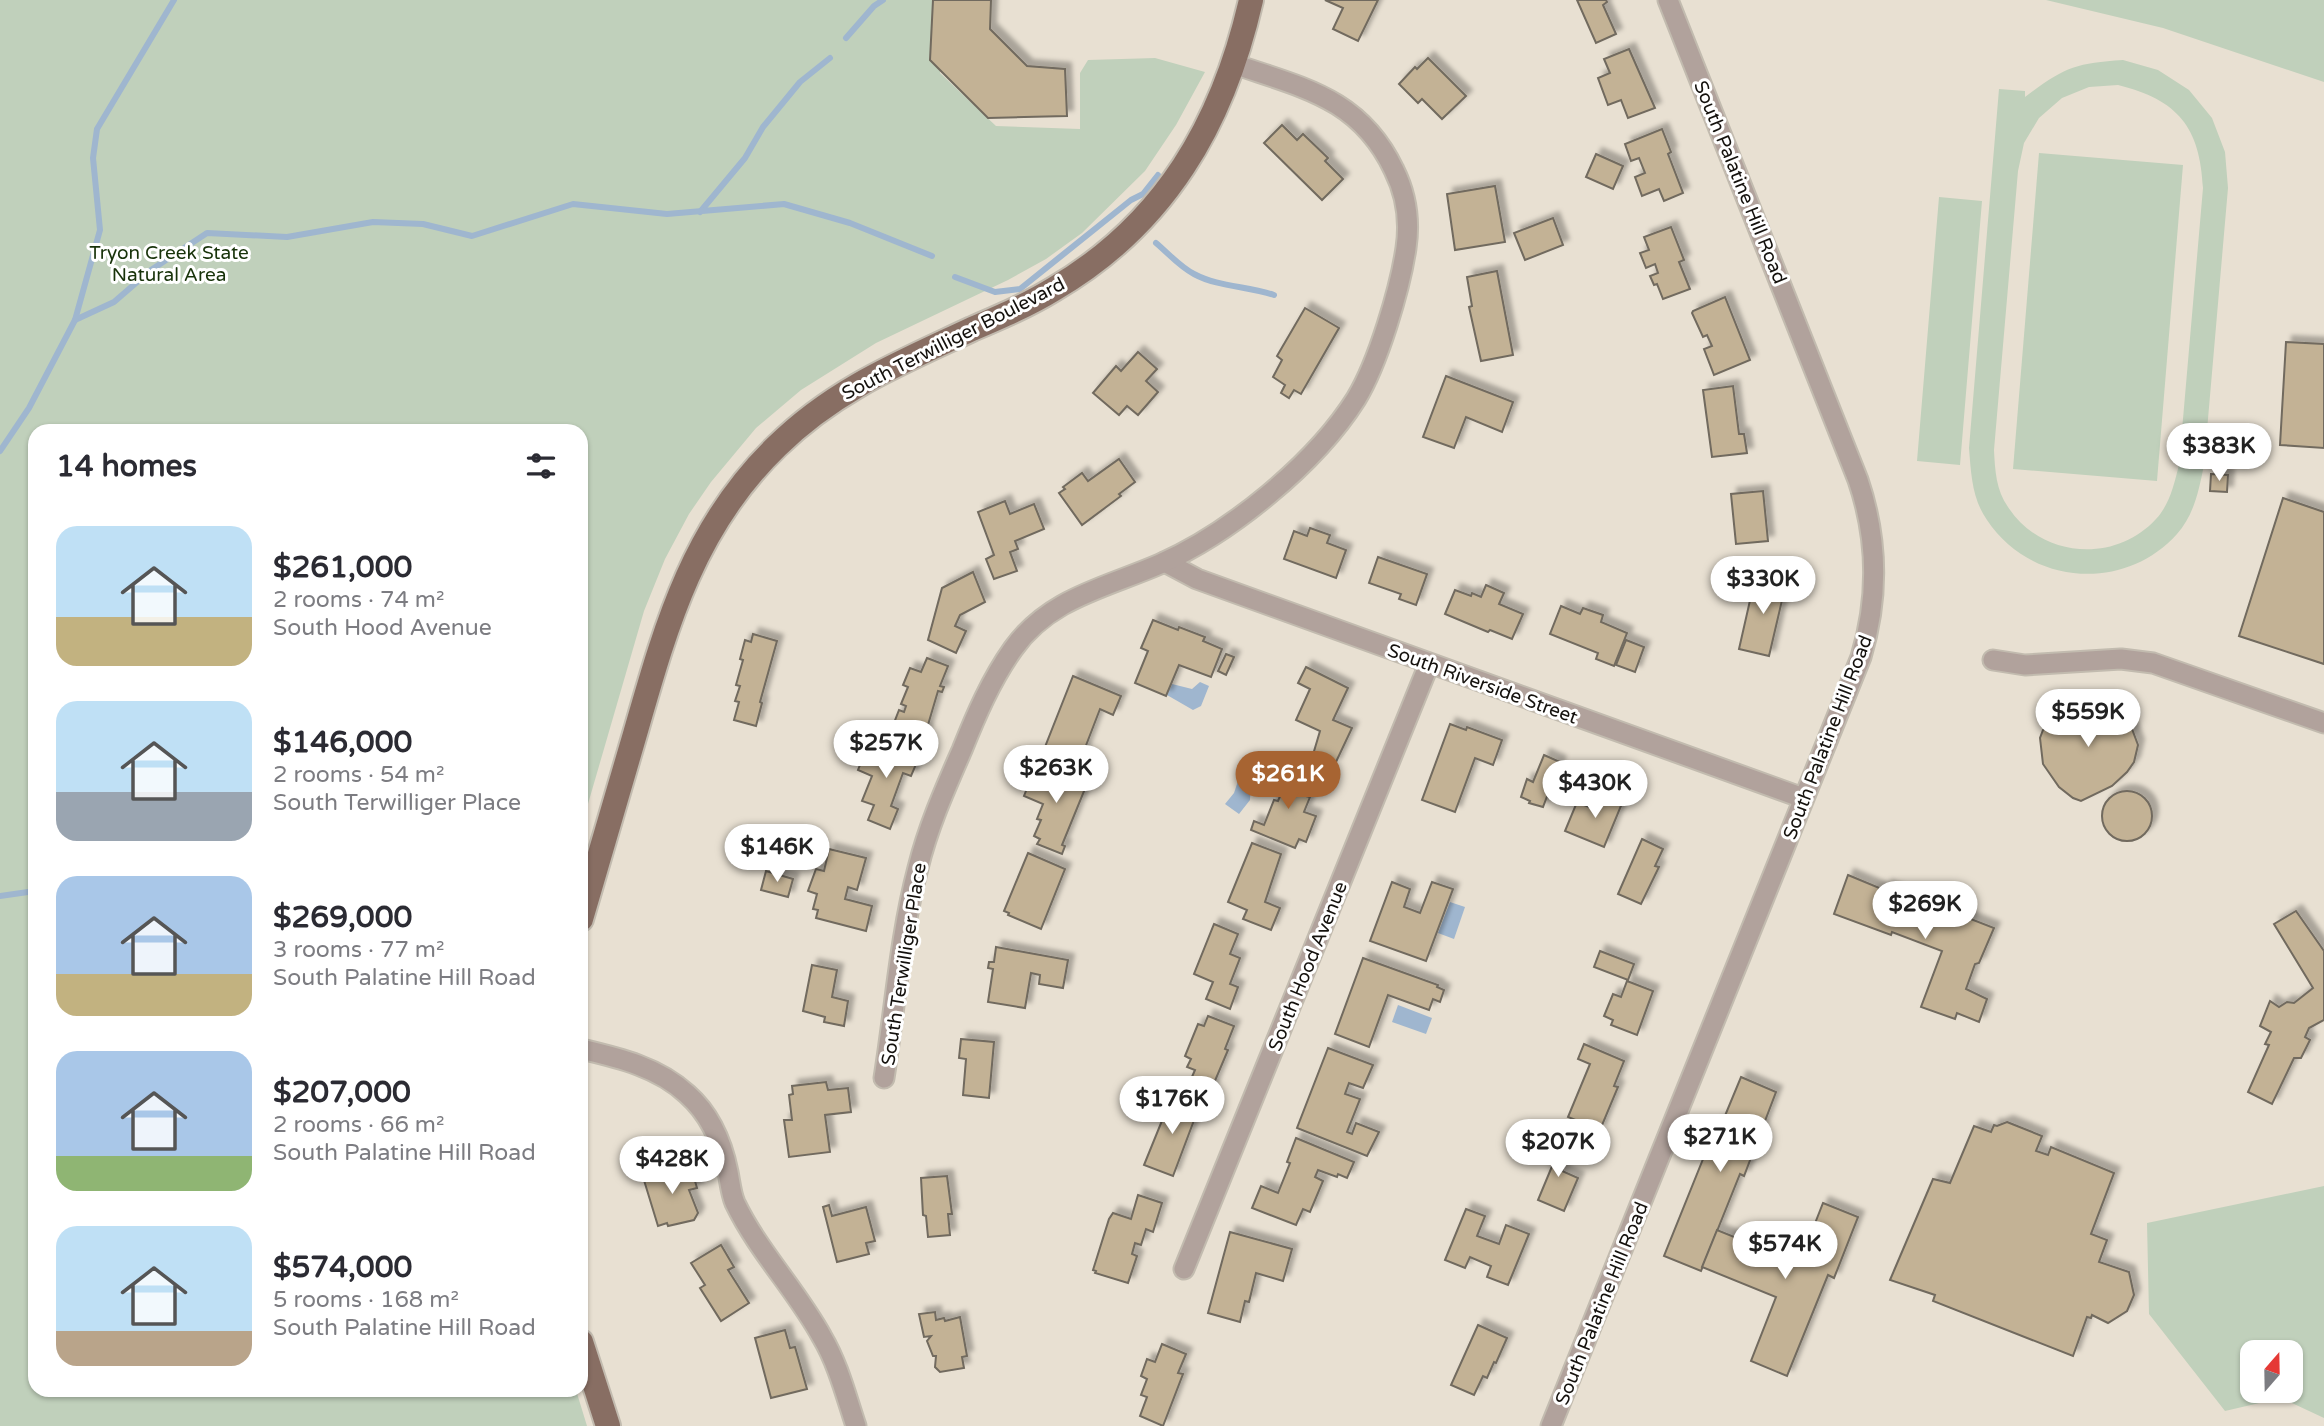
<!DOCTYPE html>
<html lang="en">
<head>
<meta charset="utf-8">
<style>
	body { margin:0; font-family:"Varela Round",sans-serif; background:#f7f7f7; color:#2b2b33; height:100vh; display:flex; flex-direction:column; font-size:26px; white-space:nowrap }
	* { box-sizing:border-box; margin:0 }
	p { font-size:23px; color:#7c7c81 }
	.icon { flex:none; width:38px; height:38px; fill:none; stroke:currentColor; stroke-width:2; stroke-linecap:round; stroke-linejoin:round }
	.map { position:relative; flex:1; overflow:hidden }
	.side { position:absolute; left:28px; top:424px; width:560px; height:973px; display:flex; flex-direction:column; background:#fff; border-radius:21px; box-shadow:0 2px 5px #0004 }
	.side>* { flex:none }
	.needle { width:46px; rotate:20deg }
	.buttons { position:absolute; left:2240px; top:1340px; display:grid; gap:14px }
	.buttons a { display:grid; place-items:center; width:63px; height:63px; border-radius:14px; background:#fff; box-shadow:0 2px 5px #0004; font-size:35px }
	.price { position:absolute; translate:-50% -60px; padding:0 16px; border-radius:24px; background:#fff; color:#222; font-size:23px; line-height:46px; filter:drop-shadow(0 2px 4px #0008) }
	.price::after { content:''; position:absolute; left:50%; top:42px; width:21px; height:16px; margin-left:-10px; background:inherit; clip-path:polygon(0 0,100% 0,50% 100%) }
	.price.selected { background:#a76432; color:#fff }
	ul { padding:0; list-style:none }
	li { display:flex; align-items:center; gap:21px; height:175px; padding:0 28px }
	li span { display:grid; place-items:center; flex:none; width:196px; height:140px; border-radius:21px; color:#555 }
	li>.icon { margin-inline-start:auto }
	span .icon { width:84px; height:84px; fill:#fffc; stroke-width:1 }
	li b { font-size:30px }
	h2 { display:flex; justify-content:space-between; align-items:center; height:84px; padding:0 28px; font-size:30px }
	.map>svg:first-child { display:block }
	.green { fill:#c0d0bb; fill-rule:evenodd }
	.water { fill:#9fb6cf }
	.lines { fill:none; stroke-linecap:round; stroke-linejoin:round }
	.stream { stroke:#9fb6cf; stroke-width:6 }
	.building { fill:#c3b295; stroke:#716a5e; stroke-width:2; filter:url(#shadow) }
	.minor-casing { stroke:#c2bbaf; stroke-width:23 }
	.major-casing { stroke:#c2bbaf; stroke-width:28 }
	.minor { stroke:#b1a29c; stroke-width:19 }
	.major { stroke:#886e63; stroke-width:24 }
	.labels { text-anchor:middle; stroke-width:6; stroke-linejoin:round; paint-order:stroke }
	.street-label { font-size:19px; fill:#14110d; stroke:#fff }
	.park-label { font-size:19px; fill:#18330a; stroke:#fff }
</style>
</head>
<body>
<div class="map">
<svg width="2324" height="1426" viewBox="0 0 2324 1426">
	<defs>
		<filter id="shadow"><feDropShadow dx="6" dy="-6" stdDeviation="2" flood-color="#0004"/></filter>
	</defs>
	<rect width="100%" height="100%" fill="#e8e0d2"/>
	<g class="green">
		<polygon points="0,0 944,0 940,73 996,126 1080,129 1080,73 1088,60 1155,58 1205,72 1176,125 1145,171 1082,233 1046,259 1008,280 876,343 801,390 756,428 711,482 689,514 665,559 644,611 581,828 581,430 35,430 35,1390 576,1390 587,1426 0,1426"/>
		<polygon points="2046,0 2324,0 2324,82 2163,28"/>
		<path d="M2123,60L2158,70L2189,90L2212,118L2225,152L2228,188L2204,465C2199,490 2194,515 2177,534C2124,593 2030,585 1987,520C1972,499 1971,473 1969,448L1999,89L2025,91V97C2063,68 2075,63 2123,60ZM2118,85C2178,100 2200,127 2203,188L2179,465C2174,484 2170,504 2156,519C2115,564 2041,558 2008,507C1996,490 1995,470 1994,450L2018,171L2024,143L2039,118L2062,98L2089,87Z"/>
		<polygon points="2039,153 2183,165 2157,481 2013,469"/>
		<polygon points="1939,197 1982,201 1960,465 1917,461"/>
		<path d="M2324,1186V1418L2281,1398L2225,1411L2149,1314L2147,1223ZM2252,1353H2291V1391H2252Z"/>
	</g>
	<g class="water">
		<polygon points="1200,682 1209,686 1201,706 1193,710 1167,695 1172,684 1192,689"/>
		<polygon points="1251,780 1250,800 1239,814 1225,804 1234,793 1238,781"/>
		<polygon points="1450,902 1465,907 1454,939 1438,933"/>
		<polygon points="1398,1005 1432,1018 1426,1034 1392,1022"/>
	</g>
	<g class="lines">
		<g class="stream">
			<polyline points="846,38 874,6 883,0"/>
			<polyline points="700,212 745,158 763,127 800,82 830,58"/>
			<path d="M1156,243C1168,253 1180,267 1194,274C1218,287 1248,286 1274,295"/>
			<polyline points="955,277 995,292 1020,289 1131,200 1143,194 1158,175"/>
			<polyline points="75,320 114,302 151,270 207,233 287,237 373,222 423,224 472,236 573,204 667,214 784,204 850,223 932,256"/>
			<polyline points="0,451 29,408 75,320 100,230 93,158 97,129 174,0"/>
			<polyline points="0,896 35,891"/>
		</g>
	</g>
	<g class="building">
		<polygon points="933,0 991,0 990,29 1027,66 1065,69 1067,116 988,118 930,60"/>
		<polygon points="1325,0 1378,0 1358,41 1333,29 1343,8"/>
		<polygon points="1577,0 1606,0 1607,2 1603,5 1616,34 1596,43"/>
		<polygon points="1629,49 1655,108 1628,118 1621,100 1608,105 1598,78 1610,73 1604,59"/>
		<polygon points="1428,58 1466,96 1442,119 1422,99 1418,103 1399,84 1415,67 1417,69"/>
		<polygon points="1282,125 1297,140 1303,134 1328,158 1325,161 1343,179 1322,200 1264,143"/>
		<polygon points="1662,129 1671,152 1668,154 1683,193 1664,201 1659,189 1642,196 1635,177 1645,173 1639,158 1631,161 1625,144"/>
		<polygon points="1596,154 1623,166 1613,189 1586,177"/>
		<polygon points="1495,186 1505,242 1455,250 1447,194"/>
		<polygon points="1553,218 1563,245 1525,260 1514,233"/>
		<polygon points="1671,227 1684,260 1679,262 1690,289 1663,299 1657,284 1654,285 1650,276 1658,273 1655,264 1646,268 1640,253 1649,250 1644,237"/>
		<polygon points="1497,271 1513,355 1481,361 1469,307 1472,306 1467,277"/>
		<polygon points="1725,297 1750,360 1714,375 1704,349 1712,346 1707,335 1703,337 1692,313 1693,311"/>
		<polygon points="1305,308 1339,328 1301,394 1294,390 1289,398 1281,393 1285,385 1273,377 1282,360 1277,356"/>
		<polygon points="2286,342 2324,344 2324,448 2280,445"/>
		<polygon points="1138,352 1157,369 1146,381 1158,392 1138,415 1127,406 1119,415 1093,393 1116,366 1121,371"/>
		<polygon points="1446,376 1513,402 1502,432 1466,417 1454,448 1423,437"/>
		<polygon points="1733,386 1739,434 1744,434 1747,453 1712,457 1703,390"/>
		<polygon points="1119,459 1135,482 1119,494 1121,496 1082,525 1059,493 1065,489 1063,487 1082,473 1088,481"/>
		<polygon points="2211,474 2228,475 2227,492 2210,491"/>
		<polygon points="1763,491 1768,541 1736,544 1731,494"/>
		<polygon points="2283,498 2324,512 2324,664 2239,636"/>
		<polygon points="1005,501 1010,514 1034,504 1044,529 1015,541 1018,549 1010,552 1017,571 994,579 986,559 994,555 978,512"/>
		<polygon points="1310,528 1330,535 1327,543 1346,550 1336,578 1284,559 1294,531 1307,536"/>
		<polygon points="1378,557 1427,574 1416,605 1399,599 1401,594 1369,583"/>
		<polygon points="973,572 985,602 960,615 955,626 966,631 956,653 928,640 942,588"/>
		<polygon points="1759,574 1783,575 1783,596 1769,656 1739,649 1751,596 1759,597"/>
		<polygon points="1486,585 1504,593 1499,604 1523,614 1512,639 1490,630 1488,632 1445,614 1455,590 1471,596 1472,593 1481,597"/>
		<polygon points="1561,606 1580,614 1583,608 1603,615 1601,622 1627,633 1614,666 1596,659 1598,653 1550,634"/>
		<polygon points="1153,620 1178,630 1179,627 1205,637 1203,641 1222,649 1211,677 1179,665 1166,696 1135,683 1148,651 1141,648"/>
		<polygon points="753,634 777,641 760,702 762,703 756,726 734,720 739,702 735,701 740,686 736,685 743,660 740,659 745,640 751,642"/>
		<polygon points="1626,640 1644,647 1635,672 1616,665"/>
		<polygon points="1226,654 1234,657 1226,675 1218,671"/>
		<polygon points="927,658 948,666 940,686 944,687 942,692 938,691 925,735 894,723 899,710 904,712 906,706 901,704 908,687 903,685 910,668 921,672"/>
		<polygon points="1306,667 1348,688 1333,720 1352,728 1335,764 1312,758 1320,731 1296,720 1310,689 1298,683"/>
		<polygon points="1073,676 1121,696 1113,715 1100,709 1080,761 1045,747"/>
		<polygon points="2094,702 2120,714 2132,729 2138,745 2134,762 2127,772 2112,786 2081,801 2073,798 2059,787 2043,764 2040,738 2043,730 2055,716 2073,703"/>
		<polygon points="1450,724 1466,730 1467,727 1502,740 1493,765 1475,758 1455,812 1422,800"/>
		<polygon points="885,741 920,755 911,776 903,773 891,806 898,809 890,829 868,820 874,805 862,801 872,776 858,770 866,750 879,756"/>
		<polygon points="1544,755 1560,762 1543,807 1529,803 1530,801 1521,797 1527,779 1533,782"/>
		<polygon points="1057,766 1089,779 1062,845 1065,846 1062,854 1037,844 1040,839 1034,836 1041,820 1037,819 1043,804 1024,796 1034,771 1052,778"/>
		<polygon points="1278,768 1312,782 1306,796 1310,797 1304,812 1316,816 1306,842 1299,839 1295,848 1251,830 1254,821 1264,825 1274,800 1278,801 1283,789 1271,784"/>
		<circle cx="2127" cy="816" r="25"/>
		<polygon points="1603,792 1623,801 1604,847 1565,831 1577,802 1596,810"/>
		<polygon points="1642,839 1663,849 1655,866 1659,867 1641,904 1618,894"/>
		<polygon points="1252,843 1281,854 1265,902 1280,908 1271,930 1243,919 1247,910 1228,902"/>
		<polygon points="829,849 866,858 857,890 848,887 845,899 872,906 866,931 816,918 818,910 813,909 817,894 808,891 816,869 824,871"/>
		<polygon points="1028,853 1065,869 1041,929 1008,915 1009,913 1004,911"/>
		<polygon points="766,871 793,879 788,897 761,890"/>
		<polygon points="1848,875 1884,890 1886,886 1994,928 1979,963 1975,964 1966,989 1987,999 1979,1022 1957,1013 1955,1019 1921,1007 1942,951 1892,932 1891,935 1834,914"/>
		<polygon points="1392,882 1410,889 1404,907 1420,913 1432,882 1453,889 1426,961 1370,941"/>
		<polygon points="2296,911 2324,951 2324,1020 2309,1028 2305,1037 2310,1040 2301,1058 2294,1058 2272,1104 2248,1092 2269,1045 2265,1044 2271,1032 2260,1026 2270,1001 2279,1007 2287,1002 2294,1003 2313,988 2274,924"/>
		<polygon points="1214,924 1238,934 1230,954 1240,958 1230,984 1238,987 1230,1009 1206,999 1213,982 1194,974"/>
		<polygon points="996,947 1068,960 1063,988 1039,984 1040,975 1031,973 1025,1008 988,1002 993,969 988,968 989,962 994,962"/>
		<polygon points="1600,951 1634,964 1628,980 1594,967"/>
		<polygon points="1363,958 1438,985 1437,987 1444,990 1440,1002 1433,999 1429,1010 1388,995 1369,1047 1335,1034"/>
		<polygon points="812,965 837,970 832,997 848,1001 844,1026 824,1022 825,1017 803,1011"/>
		<polygon points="1627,981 1653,991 1637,1035 1611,1025 1613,1020 1604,1016 1613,994 1621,997"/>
		<polygon points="1208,1016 1234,1026 1225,1049 1228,1050 1209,1095 1188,1086 1195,1070 1187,1067 1191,1059 1185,1056 1198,1024 1204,1026"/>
		<polygon points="961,1039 994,1042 989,1098 963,1095 966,1059 959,1058"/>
		<polygon points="1584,1044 1624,1061 1614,1086 1618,1087 1600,1130 1568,1117 1590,1064 1578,1059"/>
		<polygon points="1328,1048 1373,1065 1363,1088 1349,1083 1345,1094 1360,1099 1347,1132 1352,1134 1356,1123 1379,1132 1367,1156 1297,1128"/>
		<polygon points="1741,1077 1776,1092 1744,1176 1740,1174 1701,1271 1664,1256 1718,1122 1722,1123"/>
		<polygon points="826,1082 828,1090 848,1088 851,1112 825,1115 830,1152 789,1157 784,1120 792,1120 789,1095 793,1094 792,1086"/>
		<polygon points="1172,1096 1199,1107 1173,1176 1144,1165"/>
		<polygon points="2007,1122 2042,1136 2036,1151 2048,1155 2051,1147 2114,1173 2091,1234 2107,1240 2099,1262 2129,1272 2134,1295 2127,1311 2108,1323 2092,1315 2091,1318 2087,1317 2073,1356 1933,1301 1935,1295 1890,1280 1933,1179 1950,1183 1974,1126 1991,1132 1994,1125 1997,1126"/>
		<polygon points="1296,1138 1354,1162 1347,1178 1338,1174 1337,1177 1318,1170 1315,1177 1323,1181 1310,1212 1303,1209 1296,1225 1252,1208 1261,1186 1278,1193 1290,1163 1287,1162"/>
		<polygon points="1553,1142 1571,1150 1562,1171 1578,1178 1564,1211 1538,1200 1553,1164 1545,1161"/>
		<polygon points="691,1167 697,1188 689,1190 698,1213 694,1220 668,1226 667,1223 658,1226 643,1177 672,1169 673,1172"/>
		<polygon points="947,1176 952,1214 948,1214 950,1235 928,1237 926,1216 923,1215 921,1178"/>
		<polygon points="1138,1195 1162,1203 1153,1232 1146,1229 1141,1245 1135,1243 1132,1254 1137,1256 1128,1283 1095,1273 1096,1271 1093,1270 1109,1219 1113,1213 1131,1219"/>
		<polygon points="1823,1203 1858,1217 1834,1278 1828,1275 1787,1376 1751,1361 1776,1297 1702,1267 1717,1230 1791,1260 1793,1256 1801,1259"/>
		<polygon points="829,1205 832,1216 866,1207 875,1241 866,1243 869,1254 837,1262 823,1207"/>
		<polygon points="1466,1209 1485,1216 1477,1236 1499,1244 1506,1225 1529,1234 1508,1285 1487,1277 1491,1266 1470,1257 1465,1268 1445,1260"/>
		<polygon points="1230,1232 1292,1249 1283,1281 1256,1273 1249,1302 1245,1301 1240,1322 1208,1313"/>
		<polygon points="721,1245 734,1267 728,1270 749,1303 721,1321 700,1288 705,1285 691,1263"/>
		<polygon points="935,1312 936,1320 944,1318 945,1321 960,1317 967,1356 962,1357 964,1368 940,1372 935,1367 936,1356 933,1356 927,1341 931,1336 924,1337 919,1314"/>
		<polygon points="1478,1325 1507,1338 1496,1363 1494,1362 1487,1378 1483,1376 1474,1395 1451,1385"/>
		<polygon points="785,1330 790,1348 795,1347 807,1389 771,1398 755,1338"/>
		<polygon points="1162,1344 1186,1354 1178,1373 1183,1374 1163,1426 1140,1416 1147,1397 1141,1395 1147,1379 1141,1376 1147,1359 1155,1362"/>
	</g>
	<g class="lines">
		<defs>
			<g id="minor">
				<polyline points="1165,562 1197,579 1803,798"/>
				<polyline points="1993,660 2025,665 2121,659 2153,663 2324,723"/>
				<path d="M581,1049C619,1058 658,1067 687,1094C711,1115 722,1142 728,1172C730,1182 731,1194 735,1203C758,1251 797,1291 822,1337C838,1364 846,1396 856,1426"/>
				<path d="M884,1078C895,1009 900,936 918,868C928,827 945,789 962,750C976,715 991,680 1013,649C1049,598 1105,588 1160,564C1230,533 1315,464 1356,399C1378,363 1400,289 1406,248C1410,221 1406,194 1394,170C1360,98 1303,88 1234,64"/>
				<polyline points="1184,1269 1429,664"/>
				<path d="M1551,1426L1861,657C1879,597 1878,539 1858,480L1668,0"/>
			</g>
			<g id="major">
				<path d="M581,919C599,857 617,795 635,734C666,626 693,527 777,446C835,389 900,363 972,329C1000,317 1028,305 1054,289C1165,224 1223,123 1251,0"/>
				<polyline points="581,1342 608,1426"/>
			</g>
		</defs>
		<use href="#minor" class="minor-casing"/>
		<use href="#major" class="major-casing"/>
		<use href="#minor" class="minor"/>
		<use href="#major" class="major"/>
	</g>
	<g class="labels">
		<g class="street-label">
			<text transform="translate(1741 182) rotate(68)" y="7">South Palatine Hill Road</text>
			<text transform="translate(953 338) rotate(-27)" y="7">South Terwilliger Boulevard</text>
			<text transform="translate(1483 683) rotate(20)" y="7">South Riverside Street</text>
			<text transform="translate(1827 737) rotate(-69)" y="7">South Palatine Hill Road</text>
			<text transform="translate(903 964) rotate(-81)" y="7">South Terwilliger Place</text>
			<text transform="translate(1307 966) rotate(-68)" y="7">South Hood Avenue</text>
			<text transform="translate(1601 1303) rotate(-68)" y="7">South Palatine Hill Road</text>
		</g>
		<g class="park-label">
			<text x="169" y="259">Tryon Creek State<tspan x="169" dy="22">Natural Area</tspan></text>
		</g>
	</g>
</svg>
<div class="buttons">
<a><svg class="needle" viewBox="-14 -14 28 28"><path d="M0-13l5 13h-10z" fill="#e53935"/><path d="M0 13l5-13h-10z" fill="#7c7c81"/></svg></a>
</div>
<b class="price" style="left:2219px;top:483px">$383K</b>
<b class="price" style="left:1763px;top:616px">$330K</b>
<b class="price" style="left:2088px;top:749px">$559K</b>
<b class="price" style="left:886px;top:780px">$257K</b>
<b class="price" style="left:1056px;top:805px">$263K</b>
<b class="price selected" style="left:1288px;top:811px">$261K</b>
<b class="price" style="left:1595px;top:820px">$430K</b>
<b class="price" style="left:777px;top:884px">$146K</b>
<b class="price" style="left:1925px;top:941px">$269K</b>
<b class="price" style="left:1172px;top:1136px">$176K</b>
<b class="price" style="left:1720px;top:1174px">$271K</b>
<b class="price" style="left:1558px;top:1179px">$207K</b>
<b class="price" style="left:672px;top:1196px">$428K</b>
<b class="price" style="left:1785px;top:1281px">$574K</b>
<section class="side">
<h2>14 homes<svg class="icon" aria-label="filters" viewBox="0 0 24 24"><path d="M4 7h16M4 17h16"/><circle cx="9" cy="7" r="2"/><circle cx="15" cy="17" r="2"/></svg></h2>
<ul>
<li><span style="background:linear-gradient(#bfe0f5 65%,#c2b280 0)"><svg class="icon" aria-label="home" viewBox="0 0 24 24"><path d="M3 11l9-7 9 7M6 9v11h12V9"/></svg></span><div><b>$261,000</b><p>2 rooms · 74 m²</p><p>South Hood Avenue</p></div></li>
<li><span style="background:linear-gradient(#bfe0f5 65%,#9aa5b1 0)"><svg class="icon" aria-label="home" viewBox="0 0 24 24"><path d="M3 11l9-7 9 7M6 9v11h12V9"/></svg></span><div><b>$146,000</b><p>2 rooms · 54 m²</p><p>South Terwilliger Place</p></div></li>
<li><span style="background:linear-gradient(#a9c7e8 70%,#c2b280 0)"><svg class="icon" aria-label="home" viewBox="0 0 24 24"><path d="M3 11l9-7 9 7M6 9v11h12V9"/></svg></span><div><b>$269,000</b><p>3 rooms · 77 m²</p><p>South Palatine Hill Road</p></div></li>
<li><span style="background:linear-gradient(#a9c7e8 75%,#8fb573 0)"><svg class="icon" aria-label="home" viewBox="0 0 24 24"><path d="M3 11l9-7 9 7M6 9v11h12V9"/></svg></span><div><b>$207,000</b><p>2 rooms · 66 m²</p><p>South Palatine Hill Road</p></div></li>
<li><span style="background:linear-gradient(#bfe0f5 75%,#b9a48a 0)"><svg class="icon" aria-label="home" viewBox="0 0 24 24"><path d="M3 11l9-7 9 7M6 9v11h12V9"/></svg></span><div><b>$574,000</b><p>5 rooms · 168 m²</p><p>South Palatine Hill Road</p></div></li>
</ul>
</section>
</div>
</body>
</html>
